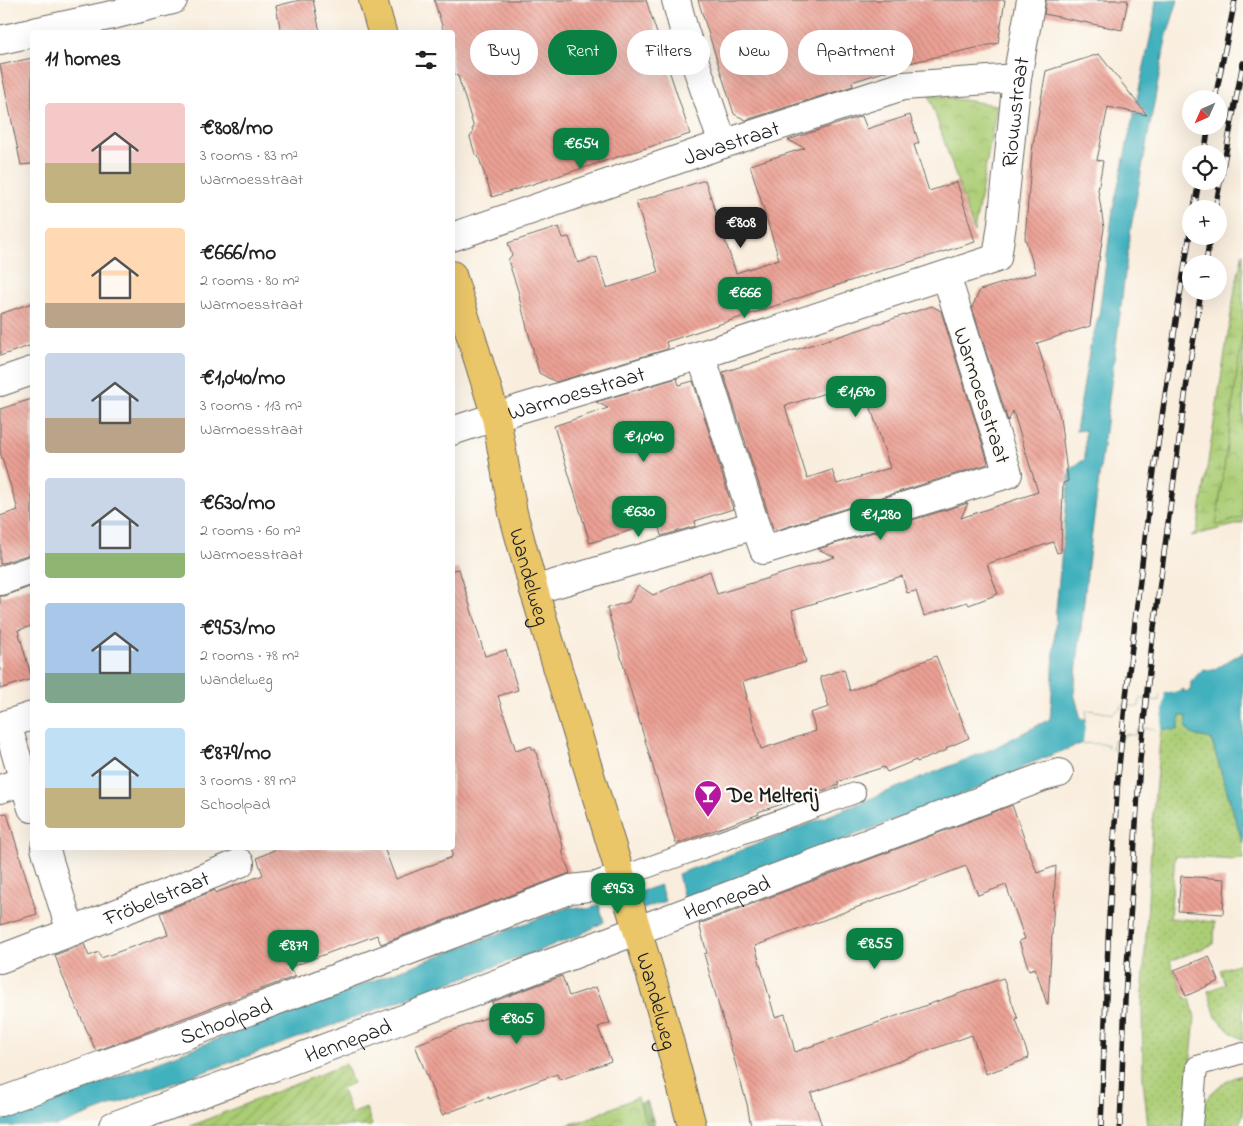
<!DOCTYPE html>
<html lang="en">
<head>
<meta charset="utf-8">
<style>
	body { margin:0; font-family:"Indie Flower",sans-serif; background:#f6f6f6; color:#222; height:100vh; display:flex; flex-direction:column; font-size:19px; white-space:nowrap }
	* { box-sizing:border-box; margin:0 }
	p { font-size:16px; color:#767676 }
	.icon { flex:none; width:28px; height:28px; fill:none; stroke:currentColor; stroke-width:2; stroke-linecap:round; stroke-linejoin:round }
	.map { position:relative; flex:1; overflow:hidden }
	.panel { position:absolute; left:30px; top:30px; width:425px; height:820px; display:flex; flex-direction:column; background:#fff; border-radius:5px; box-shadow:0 5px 20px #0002 }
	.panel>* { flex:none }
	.hud { position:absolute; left:470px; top:30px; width:475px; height:45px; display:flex; gap:10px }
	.needle { width:32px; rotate:225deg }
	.buttons { position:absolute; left:1182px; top:90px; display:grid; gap:10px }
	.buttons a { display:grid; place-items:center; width:45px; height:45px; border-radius:50%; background:#fff; box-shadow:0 5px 20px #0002; font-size:25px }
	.price { position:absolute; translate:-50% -42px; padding:0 11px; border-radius:10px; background:#0b8043; color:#fff; font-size:16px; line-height:32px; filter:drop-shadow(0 1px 2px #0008) }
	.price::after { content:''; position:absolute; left:50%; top:30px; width:15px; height:11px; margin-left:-8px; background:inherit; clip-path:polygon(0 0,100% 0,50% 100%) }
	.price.active { background:#222; color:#fff }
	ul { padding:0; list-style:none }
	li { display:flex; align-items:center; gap:15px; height:125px; padding:0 15px }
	li span { display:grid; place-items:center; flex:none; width:140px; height:100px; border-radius:5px; color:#555 }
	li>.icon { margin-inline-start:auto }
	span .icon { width:60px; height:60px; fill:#fffc; stroke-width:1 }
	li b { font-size:21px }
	h2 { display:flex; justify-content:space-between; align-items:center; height:60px; padding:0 15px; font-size:21px }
	.chip { padding:0 18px; border-radius:22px; background:#fff; box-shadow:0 5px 20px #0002; font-size:18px; line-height:45px }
	.chip.active { background:#0b8043; color:#fff }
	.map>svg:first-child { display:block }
	.grass { fill:url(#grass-dots); stroke:#647448 }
	.forest { fill:url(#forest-firs); stroke:#526641 }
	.wetland { fill:url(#wetland-marsh); stroke:#647448 }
	.park { fill:url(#park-crowns); stroke:#647448 }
	.garden { fill:url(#garden-furrows); stroke:#647448 }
	.water { fill:#42b1be; stroke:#2f666d }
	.pier { fill:#f9eede }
	.building { fill:url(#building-back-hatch); fill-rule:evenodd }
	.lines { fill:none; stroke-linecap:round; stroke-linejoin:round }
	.lane-casing { stroke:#696660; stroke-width:22 }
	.street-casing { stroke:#696660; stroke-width:30 }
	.primary-casing { stroke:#696660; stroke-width:30 }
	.lane { stroke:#fff; stroke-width:20 }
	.street { stroke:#fff; stroke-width:28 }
	.primary { stroke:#eac669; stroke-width:28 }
	.rail-casing { stroke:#1c1c1c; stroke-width:5.5 }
	.rail { stroke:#fdfcf7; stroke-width:4; stroke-dasharray:11; stroke-linecap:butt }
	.labels { text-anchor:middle; stroke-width:4.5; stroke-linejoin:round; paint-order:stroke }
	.street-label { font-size:22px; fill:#1c1c1c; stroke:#fdfcf7 }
	.poi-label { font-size:22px; font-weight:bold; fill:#1c1c1c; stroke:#fdfcf7; text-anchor:start }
</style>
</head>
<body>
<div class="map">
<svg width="1243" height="1126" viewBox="0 0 1243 1126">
	<defs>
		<pattern id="grass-dots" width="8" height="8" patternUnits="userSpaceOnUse" patternTransform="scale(1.25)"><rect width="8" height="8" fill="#abcd75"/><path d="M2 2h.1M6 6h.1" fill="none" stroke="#93af65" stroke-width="1.8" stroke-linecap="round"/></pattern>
		<pattern id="forest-firs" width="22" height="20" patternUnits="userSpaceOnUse" patternTransform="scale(1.25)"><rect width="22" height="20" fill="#88b066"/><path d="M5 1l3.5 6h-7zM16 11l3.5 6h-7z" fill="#6e8e53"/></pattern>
		<pattern id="wetland-marsh" width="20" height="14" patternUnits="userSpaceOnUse" patternTransform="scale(1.25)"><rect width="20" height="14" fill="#abcd75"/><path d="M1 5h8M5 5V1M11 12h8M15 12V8" fill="none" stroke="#93af65"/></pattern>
		<pattern id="park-crowns" width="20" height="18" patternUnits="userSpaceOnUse" patternTransform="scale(1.25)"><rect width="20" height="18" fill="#abcd75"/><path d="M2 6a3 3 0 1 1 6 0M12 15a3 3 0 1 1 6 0" fill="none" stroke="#93af65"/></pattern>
		<pattern id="garden-furrows" width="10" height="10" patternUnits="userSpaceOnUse" patternTransform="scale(1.25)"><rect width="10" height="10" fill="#abcd75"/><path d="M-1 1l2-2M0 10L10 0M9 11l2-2" fill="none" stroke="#93af65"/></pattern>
		<pattern id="building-back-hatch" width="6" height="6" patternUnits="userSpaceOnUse" patternTransform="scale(1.25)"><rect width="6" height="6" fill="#eba094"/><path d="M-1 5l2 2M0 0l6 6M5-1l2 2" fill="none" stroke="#c9897f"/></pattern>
	</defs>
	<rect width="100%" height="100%" fill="#fdfcf7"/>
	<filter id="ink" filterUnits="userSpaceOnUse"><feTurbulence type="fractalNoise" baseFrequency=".02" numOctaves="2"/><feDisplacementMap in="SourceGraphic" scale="10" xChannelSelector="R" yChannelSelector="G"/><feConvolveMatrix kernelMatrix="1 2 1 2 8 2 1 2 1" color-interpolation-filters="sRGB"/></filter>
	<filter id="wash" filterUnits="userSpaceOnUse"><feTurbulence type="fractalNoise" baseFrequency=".0096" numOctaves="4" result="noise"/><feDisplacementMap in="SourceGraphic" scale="20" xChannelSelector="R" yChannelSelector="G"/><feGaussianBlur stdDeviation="1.12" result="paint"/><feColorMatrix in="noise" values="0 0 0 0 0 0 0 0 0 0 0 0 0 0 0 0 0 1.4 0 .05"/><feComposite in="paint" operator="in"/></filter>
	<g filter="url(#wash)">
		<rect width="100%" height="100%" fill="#f9eede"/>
		<g class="grass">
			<polygon points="1180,716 1187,716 1187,728 1191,732 1211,739 1243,844 1243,859 1234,860 1175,856 1170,918 1215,922 1214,944 1170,961 1186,999 1190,998 1195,1018 1184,1126 1148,1126 1143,1079 1142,1005 1153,814 1161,729 1178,730"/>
			<polygon points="1243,962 1243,1040 1229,1031 1216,1017 1208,991 1225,984 1220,970"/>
			<path d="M1243,1075V1115L1238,1126H1198C1198,1122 1198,1117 1199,1114C1203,1096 1226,1078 1243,1075Z"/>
		</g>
		<polygon class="forest" points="647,1101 655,1126 564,1126"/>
		<polygon class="wetland" points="1243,253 1243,523 1191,536 1197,532 1235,289"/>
		<g class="park">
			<polygon points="929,95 997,105 974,232"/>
			<polygon points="1243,334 1243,517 1216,526 1242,337"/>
			<polygon points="638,1097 646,1126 570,1126"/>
		</g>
		<polygon class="garden" points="346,1064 353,1083 341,1088 351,1114 366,1108 372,1125 370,1126 190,1126"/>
		<g class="water">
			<path d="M1156,0H1178L1166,39L1131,227L1088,564L1074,693L1081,719H1086L1087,710L1112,714L1122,708V705L1139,707L1140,699L1159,701L1160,694L1177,692L1184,689V692L1190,691L1191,682L1203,669L1213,670L1243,652V844L1211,739C1204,737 1191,737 1187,729C1186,725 1187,719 1186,716H1180L1178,730L1144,728L1143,731L1137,730L1136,735L1124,734L1123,738L1117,737V740H1114L1113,749L1108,748V744L1083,743L1026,765L1013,775L684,900L678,874L779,836L994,748L1050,719L1052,693L1056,610L1070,469L1085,459V430L1076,431L1090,347L1099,315L1113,209L1153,25Z"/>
			<polygon points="660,885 665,901 624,916 619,899"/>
			<polygon points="599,905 604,922 576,937 113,1105 57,1126 0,1126 0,1121 569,907 588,909"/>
		</g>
		<polygon class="pier" points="1160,691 1165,691 1161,732 1156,732 1156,729 1144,728 1143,731 1137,730 1136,735 1124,734 1123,738 1117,737 1117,740 1114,740 1113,749 1108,748 1108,744 1083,743 1087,710 1112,714 1122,708 1122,705 1139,707 1140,699 1159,701"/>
		<g id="blocks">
			<g class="building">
				<polygon points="300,0 313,0 320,32 281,32 276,6"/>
				<polygon points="434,0 646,0 690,134 492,197 479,158 475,154 470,137 473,133 472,129 474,128 458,76 455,75 452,66 452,32 444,32"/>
				<polygon points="698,0 1005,0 998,43 896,66 896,68 852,82 853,86 746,120 734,114"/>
				<polygon points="1046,0 1128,0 1122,30 1044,14"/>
				<polygon points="1099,54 1147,115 1108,107 1097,160 1103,161 1098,190 1104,228 1099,261 1098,261 1090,326 1037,343 1060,417 1068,481 1063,483 1061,552 1057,553 1053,542 987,564 998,594 969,605 967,602 924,616 916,591 907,593 902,576 792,610 797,627 796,627 806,662 743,682 747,697 746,697 761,749 816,731 810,713 829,707 820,677 844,669 850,691 936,656 969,738 946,748 947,750 917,762 916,760 887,772 884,767 837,782 839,785 758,812 759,814 676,844 642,730 607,608 629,602 638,585 653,595 710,571 717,594 835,557 818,549 968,503 961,518 1038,492 1013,411 1008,421 972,307 980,290 1036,273 1025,238 1032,151 1046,71"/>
				<polygon points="32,58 32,164 21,165 0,65"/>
				<polygon points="910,115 919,143 914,145 929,191 957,182 975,242 871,274 666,342 668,349 556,382 539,373 519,297 520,297 508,260 512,255 508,243 559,227 563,238 569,237 578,263 597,257 607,288 658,272 636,202 705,180 736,273 779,259 750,165 805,148 788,140 862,116 867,129"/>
				<polygon points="32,303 32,345 0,356 0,314"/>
				<path d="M932,306L941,311L988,462L987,464L777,530L773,528L723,372L843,335ZM856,383L863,404L869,402L890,468L837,484L832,470L807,478L785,406Z"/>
				<polygon points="677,378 679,385 693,381 733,509 695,521 696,526 661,536 658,522 590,543 554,426 608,408 596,402"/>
				<polygon points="32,399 32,555 27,555 0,564 0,516 18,510 0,452 0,409"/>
				<polygon points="459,569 485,656 506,650 518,690 498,696 516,751 531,746 533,750 535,749 564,850 562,851 570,873 381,944 377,935 288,968 296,976 96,1051 62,975 55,955 84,944 89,956 99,952 101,958 168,934 160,913 215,890 215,893 263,875 257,858 278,848 384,848 396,879 452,857 452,570"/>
				<polygon points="32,586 32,626 18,630 32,679 0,689 0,596 5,596"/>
				<polygon points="1012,805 1037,873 1056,866 1048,1004 1047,1004 1035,968 1029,970 1019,941 1025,939 1006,885 978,895 966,866 755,946 775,1017 785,1014 795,1052 1003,978 1018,1019 1016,1020 1029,1058 986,1074 972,1035 811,1093 822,1126 751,1126 747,1104 704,954 707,953 699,924"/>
				<polygon points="7,813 37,914 0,925 0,814"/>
				<polygon points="1181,876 1225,879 1223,914 1178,911"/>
				<polygon points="1209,956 1219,981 1186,996 1174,970"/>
				<polygon points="562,976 569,996 596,987 610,1023 598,1027 611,1061 560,1080 557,1074 489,1099 489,1097 442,1115 415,1045 496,1014 492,1002"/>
			</g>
		</g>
	</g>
	<g filter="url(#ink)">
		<use href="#blocks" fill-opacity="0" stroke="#696660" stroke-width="1"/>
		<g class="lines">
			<defs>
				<g id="lane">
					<polyline points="621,877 855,793"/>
					<polyline points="1192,1126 1197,1066 1243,1053"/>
				</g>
				<g id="street">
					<polyline points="676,0 684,30 723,144"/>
					<polyline points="34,32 117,14 173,0"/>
					<polyline points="0,40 32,33"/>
					<path id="s1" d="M452,237L723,144L903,86L1017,78"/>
					<polyline points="701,355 755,525 764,550 1008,474 946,275"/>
					<polyline points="0,382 32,371"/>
					<path id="s2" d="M452,431L519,409L701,355L997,258L1002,224L1017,78L1031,0"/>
					<polyline points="0,581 32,570"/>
					<polyline points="534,590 755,525"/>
					<polyline points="32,716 7,724 32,808"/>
					<polyline points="0,789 24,781"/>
					<polyline points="45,848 71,932"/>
					<path id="s3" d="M0,959L71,932L240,863"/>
					<path id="s4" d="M0,1102L183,1036L571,889L597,886L621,877"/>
					<path id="s5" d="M113,1126L382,1027L1043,777L1059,773"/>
				</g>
				<g id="primary">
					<polyline points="373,0 382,32"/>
					<path id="s6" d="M452,275L496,417L513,513L534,590L658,999L692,1126"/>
				</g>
			</defs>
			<use href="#lane" class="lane-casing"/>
			<use href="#street" class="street-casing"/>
			<use href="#primary" class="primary-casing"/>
			<use href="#lane" class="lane"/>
			<use href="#street" class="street"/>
			<use href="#primary" class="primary"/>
			<defs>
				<g id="rail">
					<polyline points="1215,99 1235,0"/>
					<polyline points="1204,154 1209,126"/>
					<polyline points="1194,209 1199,181"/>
					<polyline points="1215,209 1243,63"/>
					<polyline points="1206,264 1210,236"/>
					<polyline points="1101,1126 1109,918 1118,777 1125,705 1149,505 1178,307 1191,227"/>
					<polyline points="1120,1126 1125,999 1140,760 1152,643 1186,389 1201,291"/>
				</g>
			</defs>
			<use href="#rail" class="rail-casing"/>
			<use href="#rail" class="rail"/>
		</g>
	</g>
	<defs>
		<symbol id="bar-pin" viewBox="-11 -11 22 30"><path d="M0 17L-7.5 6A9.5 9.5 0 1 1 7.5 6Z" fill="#b5179e" stroke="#fdfcf7"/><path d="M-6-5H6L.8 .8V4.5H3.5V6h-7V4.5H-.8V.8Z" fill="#fff"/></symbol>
	</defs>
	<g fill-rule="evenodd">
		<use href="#bar-pin" x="692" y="778" width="32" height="43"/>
	</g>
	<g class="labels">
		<g class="street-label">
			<text dy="8" stroke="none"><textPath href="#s2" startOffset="719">Riouwstraat</textPath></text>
			<text dy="8" stroke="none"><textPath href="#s1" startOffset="295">Javastraat</textPath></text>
			<text dy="8" stroke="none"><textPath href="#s2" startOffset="130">Warmoesstraat</textPath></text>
			<text transform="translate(983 395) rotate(72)" y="8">Warmoesstraat</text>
			<text dy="8" stroke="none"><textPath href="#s6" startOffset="312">Wandelweg</textPath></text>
			<text dy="8" stroke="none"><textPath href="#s3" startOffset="168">Fröbelstraat</textPath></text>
			<text dy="8" stroke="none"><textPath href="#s5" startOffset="655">Hennepad</textPath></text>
			<text dy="8" stroke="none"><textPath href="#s6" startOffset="755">Wandelweg</textPath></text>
			<text dy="8" stroke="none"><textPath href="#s4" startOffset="240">Schoolpad</textPath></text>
			<text dy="8" stroke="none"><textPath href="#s5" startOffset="250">Hennepad</textPath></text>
		</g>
		<g class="poi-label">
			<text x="727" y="802">De Melterij</text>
		</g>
	</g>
</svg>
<div class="buttons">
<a><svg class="needle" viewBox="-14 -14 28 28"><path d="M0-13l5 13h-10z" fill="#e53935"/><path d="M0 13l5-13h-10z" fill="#767676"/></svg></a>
<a><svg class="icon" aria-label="locate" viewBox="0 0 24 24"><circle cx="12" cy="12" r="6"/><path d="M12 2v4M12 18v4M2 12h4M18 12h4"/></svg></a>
<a>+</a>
<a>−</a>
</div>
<b class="price" style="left:581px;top:170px">€654</b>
<b class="price active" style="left:741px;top:249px">€808</b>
<b class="price" style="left:745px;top:319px">€666</b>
<b class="price" style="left:856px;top:418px">€1,690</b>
<b class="price" style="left:644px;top:463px">€1,040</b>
<b class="price" style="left:639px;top:538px">€630</b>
<b class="price" style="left:881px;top:541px">€1,280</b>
<b class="price" style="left:618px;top:915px">€953</b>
<b class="price" style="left:875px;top:970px">€855</b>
<b class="price" style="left:293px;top:972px">€879</b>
<b class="price" style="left:517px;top:1045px">€805</b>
<div class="hud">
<a class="chip">Buy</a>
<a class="chip active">Rent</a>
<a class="chip">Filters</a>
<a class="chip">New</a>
<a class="chip">Apartment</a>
</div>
<section class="panel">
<h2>11 homes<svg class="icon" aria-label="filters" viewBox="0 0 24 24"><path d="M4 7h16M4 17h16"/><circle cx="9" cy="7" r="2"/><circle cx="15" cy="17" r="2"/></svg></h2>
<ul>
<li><span style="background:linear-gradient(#f6c9c9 60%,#c2b280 0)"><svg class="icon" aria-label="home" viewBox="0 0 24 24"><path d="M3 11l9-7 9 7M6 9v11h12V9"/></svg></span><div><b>€808/mo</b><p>3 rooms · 83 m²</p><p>Warmoesstraat</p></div></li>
<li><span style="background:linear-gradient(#ffd9b3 75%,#b9a48a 0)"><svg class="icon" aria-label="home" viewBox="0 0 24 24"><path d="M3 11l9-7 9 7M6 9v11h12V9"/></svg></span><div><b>€666/mo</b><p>2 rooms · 80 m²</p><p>Warmoesstraat</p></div></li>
<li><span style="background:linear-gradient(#c9d6e8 65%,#b9a48a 0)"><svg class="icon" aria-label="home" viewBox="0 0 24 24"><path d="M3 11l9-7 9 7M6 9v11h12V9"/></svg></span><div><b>€1,040/mo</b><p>3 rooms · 113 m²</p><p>Warmoesstraat</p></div></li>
<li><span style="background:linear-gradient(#c9d6e8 75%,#8fb573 0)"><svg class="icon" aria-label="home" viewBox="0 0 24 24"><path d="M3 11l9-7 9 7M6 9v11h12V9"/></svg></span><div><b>€630/mo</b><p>2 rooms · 60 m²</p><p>Warmoesstraat</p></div></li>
<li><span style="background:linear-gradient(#a9c7e8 70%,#7fa58c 0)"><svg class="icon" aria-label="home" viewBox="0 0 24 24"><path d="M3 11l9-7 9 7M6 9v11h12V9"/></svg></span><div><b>€953/mo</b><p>2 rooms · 78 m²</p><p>Wandelweg</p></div></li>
<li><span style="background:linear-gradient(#bfe0f5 60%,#c2b280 0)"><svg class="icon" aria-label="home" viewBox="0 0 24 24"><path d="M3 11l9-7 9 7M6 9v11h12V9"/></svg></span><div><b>€879/mo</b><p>3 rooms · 89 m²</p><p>Schoolpad</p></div></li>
</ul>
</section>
</div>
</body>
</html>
